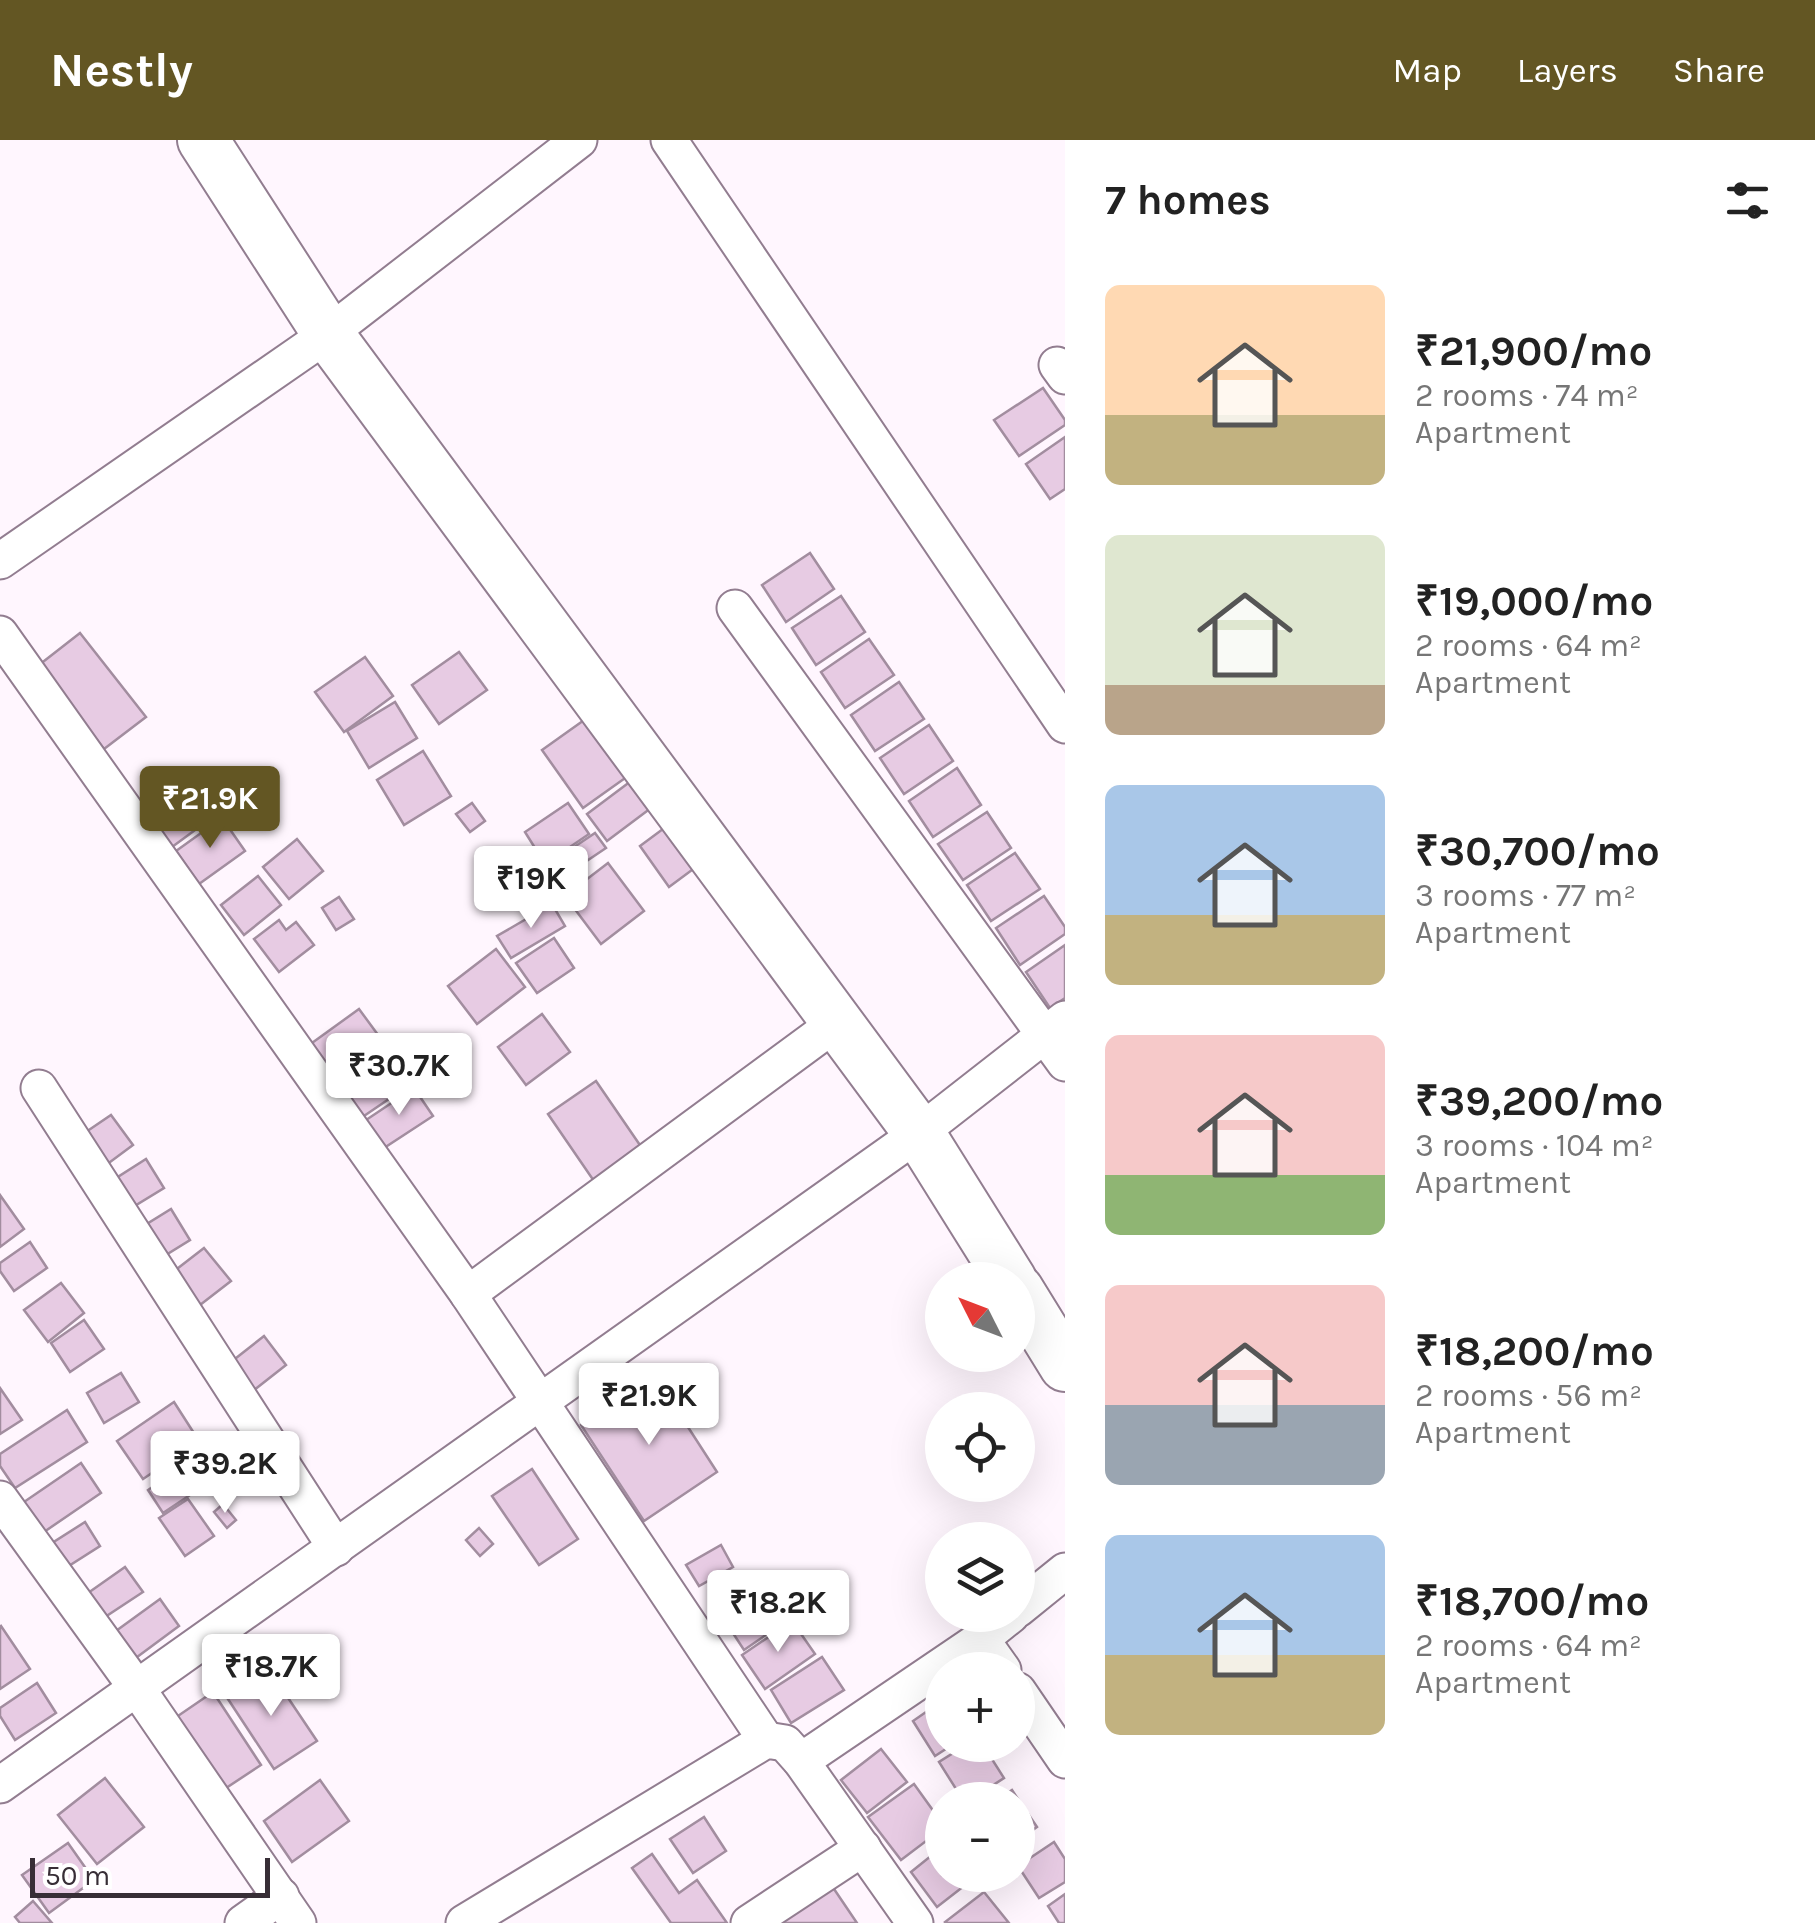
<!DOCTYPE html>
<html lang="en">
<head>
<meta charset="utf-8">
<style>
	body { margin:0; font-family:Karla,sans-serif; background:#f6f6f6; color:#222; height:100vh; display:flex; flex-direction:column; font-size:38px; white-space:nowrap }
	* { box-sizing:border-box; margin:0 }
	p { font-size:32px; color:#767676 }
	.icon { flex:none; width:55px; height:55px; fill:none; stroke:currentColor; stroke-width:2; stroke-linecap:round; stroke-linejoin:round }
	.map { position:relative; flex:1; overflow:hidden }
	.drawer { display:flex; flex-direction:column; background:#fff; width:750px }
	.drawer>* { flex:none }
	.needle { width:65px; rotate:312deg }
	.buttons { position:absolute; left:925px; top:1122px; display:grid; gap:20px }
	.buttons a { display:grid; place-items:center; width:110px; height:110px; border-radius:50%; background:#fff; box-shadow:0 10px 40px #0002; font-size:50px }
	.scale { position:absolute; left:30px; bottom:25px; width:240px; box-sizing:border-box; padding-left:10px; border:5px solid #372e36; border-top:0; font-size:28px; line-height:35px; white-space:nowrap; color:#372e36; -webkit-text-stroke:8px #fff; paint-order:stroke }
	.price { position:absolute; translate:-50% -85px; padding:0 22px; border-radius:10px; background:#fff; color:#222; font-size:32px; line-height:65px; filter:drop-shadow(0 2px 5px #0008) }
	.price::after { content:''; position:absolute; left:50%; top:60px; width:30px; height:22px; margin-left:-15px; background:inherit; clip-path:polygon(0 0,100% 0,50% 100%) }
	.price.current { background:#635623; color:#fff }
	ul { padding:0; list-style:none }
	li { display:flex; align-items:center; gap:30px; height:250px; padding:0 40px }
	li span { display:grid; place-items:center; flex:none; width:280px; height:200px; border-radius:15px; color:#555 }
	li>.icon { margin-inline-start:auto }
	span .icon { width:120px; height:120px; fill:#fffc; stroke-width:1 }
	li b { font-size:42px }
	h2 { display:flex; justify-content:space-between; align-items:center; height:120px; padding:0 40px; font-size:42px }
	header { display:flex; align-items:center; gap:60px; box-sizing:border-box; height:140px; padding:0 50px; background:#635623; color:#fff }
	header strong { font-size:48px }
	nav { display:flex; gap:55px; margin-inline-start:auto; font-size:35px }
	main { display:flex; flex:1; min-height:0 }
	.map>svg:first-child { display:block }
	.building { fill:#e7cbe3; stroke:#a28d9f; stroke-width:2.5 }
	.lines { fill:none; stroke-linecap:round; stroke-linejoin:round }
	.street-casing { stroke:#927d90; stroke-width:39 }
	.secondary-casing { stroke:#927d90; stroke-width:54 }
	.street { stroke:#fff; stroke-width:35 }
	.secondary { stroke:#fff; stroke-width:50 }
</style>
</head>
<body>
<header>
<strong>Nestly</strong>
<nav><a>Map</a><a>Layers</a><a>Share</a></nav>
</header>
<main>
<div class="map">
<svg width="1065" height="1783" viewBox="0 0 1065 1783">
	<rect width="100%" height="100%" fill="#fff6fe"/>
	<g class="building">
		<polygon points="1043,248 1065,280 1065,285 1019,316 994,280"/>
		<polygon points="1065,297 1065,349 1050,359 1026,324"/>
		<polygon points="810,413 834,449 786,482 762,445"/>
		<polygon points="841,456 865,492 816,525 792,488"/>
		<polygon points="80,493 146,577 104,609 39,525"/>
		<polygon points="869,499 894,535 845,568 821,532"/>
		<polygon points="459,512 487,550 439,584 412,545"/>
		<polygon points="365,517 393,556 344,592 315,552"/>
		<polygon points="899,542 924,579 875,611 851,575"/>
		<polygon points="395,562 417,598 369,628 347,591"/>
		<polygon points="587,578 628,636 583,668 542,610"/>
		<polygon points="929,585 953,621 904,654 880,618"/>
		<polygon points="423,611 451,656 404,685 377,640"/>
		<polygon points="957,628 981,665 933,697 909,661"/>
		<polygon points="194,633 221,671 172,707 144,668"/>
		<polygon points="635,638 655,665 607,701 587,674"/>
		<polygon points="472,663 485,681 470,692 456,674"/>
		<polygon points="568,663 589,694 545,724 525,692"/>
		<polygon points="987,672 1011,708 963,740 938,704"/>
		<polygon points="222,678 245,711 199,744 176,711"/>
		<polygon points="667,686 696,727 669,747 640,706"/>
		<polygon points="595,693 606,708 554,743 543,728"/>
		<polygon points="297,699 323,731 289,759 263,727"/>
		<polygon points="1015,713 1040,749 991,781 967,745"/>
		<polygon points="608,723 644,771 601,804 565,756"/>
		<polygon points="258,736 281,765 244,795 221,765"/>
		<polygon points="1044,756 1065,787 1065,794 1020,825 996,788"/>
		<polygon points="339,757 354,779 336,790 322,768"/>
		<polygon points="552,764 565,786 511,818 497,796"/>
		<polygon points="279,780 286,790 296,782 314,805 279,832 254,799"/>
		<polygon points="554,798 574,828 537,853 516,823"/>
		<polygon points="1065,805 1065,858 1050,868 1026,832"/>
		<polygon points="496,809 525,847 477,884 448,846"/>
		<polygon points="359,869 384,903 330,943 305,908"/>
		<polygon points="542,874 570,912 526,945 498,907"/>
		<polygon points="393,905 417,940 358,980 335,945"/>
		<polygon points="596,941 644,1011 596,1044 548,974"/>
		<polygon points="414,948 433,976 384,1008 366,980"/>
		<polygon points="111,975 133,1005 102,1028 80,996"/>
		<polygon points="146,1019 164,1048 128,1070 110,1042"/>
		<polygon points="0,1055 24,1089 0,1107"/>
		<polygon points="171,1069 190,1100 161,1118 142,1087"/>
		<polygon points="30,1102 47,1128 14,1151 0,1131 0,1123"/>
		<polygon points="204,1108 231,1141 200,1165 173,1132"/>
		<polygon points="61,1143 84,1173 48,1202 24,1170"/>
		<polygon points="84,1180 104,1209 70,1232 51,1203"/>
		<polygon points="264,1196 286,1225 253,1251 231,1222"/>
		<polygon points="121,1233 139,1262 104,1283 87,1253"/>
		<polygon points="655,1236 717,1332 644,1381 581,1285"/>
		<polygon points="0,1248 22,1280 0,1294"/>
		<polygon points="174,1262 199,1301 143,1339 117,1301"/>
		<polygon points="67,1270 87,1302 15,1348 0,1326 0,1314"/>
		<polygon points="192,1320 208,1343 163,1373 148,1350"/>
		<polygon points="81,1323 101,1353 41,1394 21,1364"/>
		<polygon points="532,1329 578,1399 539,1425 492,1356"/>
		<polygon points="188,1359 214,1396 185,1416 159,1378"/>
		<polygon points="223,1364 236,1380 227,1388 214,1372"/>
		<polygon points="85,1382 100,1406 64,1429 49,1405"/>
		<polygon points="479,1388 493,1404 480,1416 466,1400"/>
		<polygon points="721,1405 733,1427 699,1446 686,1425"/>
		<polygon points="125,1427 143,1452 105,1477 88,1453"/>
		<polygon points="774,1457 789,1479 744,1510 729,1487"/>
		<polygon points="160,1459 179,1486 129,1523 109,1496"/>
		<polygon points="792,1481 815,1514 765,1549 742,1515"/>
		<polygon points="1,1486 30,1529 0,1549 0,1487"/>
		<polygon points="305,1514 317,1532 296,1545 284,1527"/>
		<polygon points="822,1517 844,1550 791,1583 771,1550"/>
		<polygon points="268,1528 317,1601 274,1629 226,1556"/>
		<polygon points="37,1543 56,1573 15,1600 0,1576 0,1568"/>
		<polygon points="213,1552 261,1625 220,1652 172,1580"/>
		<polygon points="942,1561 942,1605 952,1605 935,1616 913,1581"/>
		<polygon points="966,1605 983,1605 1004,1638 970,1660 963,1660 939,1622"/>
		<polygon points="881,1609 907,1642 867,1673 841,1640"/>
		<polygon points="105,1638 144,1687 97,1724 58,1675"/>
		<polygon points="320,1640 349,1681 292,1722 264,1681"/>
		<polygon points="914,1644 942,1683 942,1689 901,1720 868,1677"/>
		<polygon points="1012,1650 1037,1687 1018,1701 1018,1660 997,1660"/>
		<polygon points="704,1677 726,1711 693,1733 670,1699"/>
		<polygon points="1054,1702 1065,1719 1065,1742 1039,1758 1018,1726"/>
		<polygon points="68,1703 94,1740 49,1773 22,1735"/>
		<polygon points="942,1707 942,1735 970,1735 973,1739 937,1767 911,1732"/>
		<polygon points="652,1714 679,1753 697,1740 727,1783 671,1783 632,1728"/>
		<polygon points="832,1746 857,1783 784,1783 782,1779"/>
		<polygon points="984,1752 1009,1783 946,1783 945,1782"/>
		<polygon points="1065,1754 1065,1783 1059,1783 1048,1766"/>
		<polygon points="33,1761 52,1783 20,1783 15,1777"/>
	</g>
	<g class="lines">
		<defs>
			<g id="street">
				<polyline points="669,0 1065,585"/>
				<polyline points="1057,225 1065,236"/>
				<polyline points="0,421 328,194 579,0"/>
				<polyline points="735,468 1065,923"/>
				<polyline points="0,494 468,1154 766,1600"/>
				<polyline points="39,948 336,1408"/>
				<polyline points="468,1154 836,883"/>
				<polyline points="0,1359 136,1547 298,1783"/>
				<polyline points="1018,1469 1065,1431"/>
				<polyline points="981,1499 1003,1530"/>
				<polyline points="1018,1551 1065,1620"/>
				<polyline points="801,1621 981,1499 1011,1475"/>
				<polyline points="0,1645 919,993 1065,879"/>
				<polyline points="243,1783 281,1756"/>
				<polyline points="464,1783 766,1600 785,1603 801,1621 915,1783"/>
				<polyline points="749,1783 863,1708"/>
			</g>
			<g id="secondary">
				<polyline points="203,0 328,194 919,993 1011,1140"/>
				<polyline points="1018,1150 1065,1226"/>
			</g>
		</defs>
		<use href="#street" class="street-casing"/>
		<use href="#secondary" class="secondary-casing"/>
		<use href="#street" class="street"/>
		<use href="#secondary" class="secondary"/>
	</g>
</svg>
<div class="buttons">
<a><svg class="needle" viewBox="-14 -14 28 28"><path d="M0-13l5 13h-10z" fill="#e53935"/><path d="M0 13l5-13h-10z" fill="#767676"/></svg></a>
<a><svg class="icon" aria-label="locate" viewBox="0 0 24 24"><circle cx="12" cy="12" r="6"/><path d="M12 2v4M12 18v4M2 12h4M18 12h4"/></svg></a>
<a><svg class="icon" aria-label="layers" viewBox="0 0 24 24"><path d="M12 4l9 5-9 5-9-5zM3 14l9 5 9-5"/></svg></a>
<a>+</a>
<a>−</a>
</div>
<div class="scale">50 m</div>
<b class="price current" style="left:210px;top:711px">₹21.9K</b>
<b class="price" style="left:531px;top:791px">₹19K</b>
<b class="price" style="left:399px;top:978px">₹30.7K</b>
<b class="price" style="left:649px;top:1308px">₹21.9K</b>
<b class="price" style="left:225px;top:1376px">₹39.2K</b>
<b class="price" style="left:778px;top:1515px">₹18.2K</b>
<b class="price" style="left:271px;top:1579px">₹18.7K</b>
</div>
<section class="drawer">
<h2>7 homes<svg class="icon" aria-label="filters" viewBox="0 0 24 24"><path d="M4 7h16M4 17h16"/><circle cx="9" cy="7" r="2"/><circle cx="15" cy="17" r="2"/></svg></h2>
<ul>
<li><span style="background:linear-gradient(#ffd9b3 65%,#c2b280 0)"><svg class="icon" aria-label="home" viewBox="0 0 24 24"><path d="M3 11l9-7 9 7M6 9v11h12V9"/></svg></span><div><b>₹21,900/mo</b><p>2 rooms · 74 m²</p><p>Apartment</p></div></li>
<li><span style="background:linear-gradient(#dfe7d0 75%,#b9a48a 0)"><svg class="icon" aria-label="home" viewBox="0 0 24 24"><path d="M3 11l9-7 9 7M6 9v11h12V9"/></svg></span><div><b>₹19,000/mo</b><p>2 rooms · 64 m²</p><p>Apartment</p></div></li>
<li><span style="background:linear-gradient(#a9c7e8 65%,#c2b280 0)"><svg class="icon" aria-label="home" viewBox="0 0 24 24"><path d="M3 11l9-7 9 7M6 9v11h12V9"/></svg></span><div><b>₹30,700/mo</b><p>3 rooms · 77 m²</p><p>Apartment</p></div></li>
<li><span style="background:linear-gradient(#f6c9c9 70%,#8fb573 0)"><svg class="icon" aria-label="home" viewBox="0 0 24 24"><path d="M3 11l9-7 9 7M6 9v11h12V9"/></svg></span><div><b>₹39,200/mo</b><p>3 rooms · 104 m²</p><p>Apartment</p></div></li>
<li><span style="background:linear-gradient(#f6c9c9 60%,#9aa5b1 0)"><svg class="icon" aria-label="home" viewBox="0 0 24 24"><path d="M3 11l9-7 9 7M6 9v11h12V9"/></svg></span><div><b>₹18,200/mo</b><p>2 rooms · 56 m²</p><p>Apartment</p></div></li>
<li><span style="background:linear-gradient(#a9c7e8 60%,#c2b280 0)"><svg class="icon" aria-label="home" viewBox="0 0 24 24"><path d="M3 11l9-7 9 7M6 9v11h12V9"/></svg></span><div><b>₹18,700/mo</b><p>2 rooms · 64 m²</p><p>Apartment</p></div></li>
</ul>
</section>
</main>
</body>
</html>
